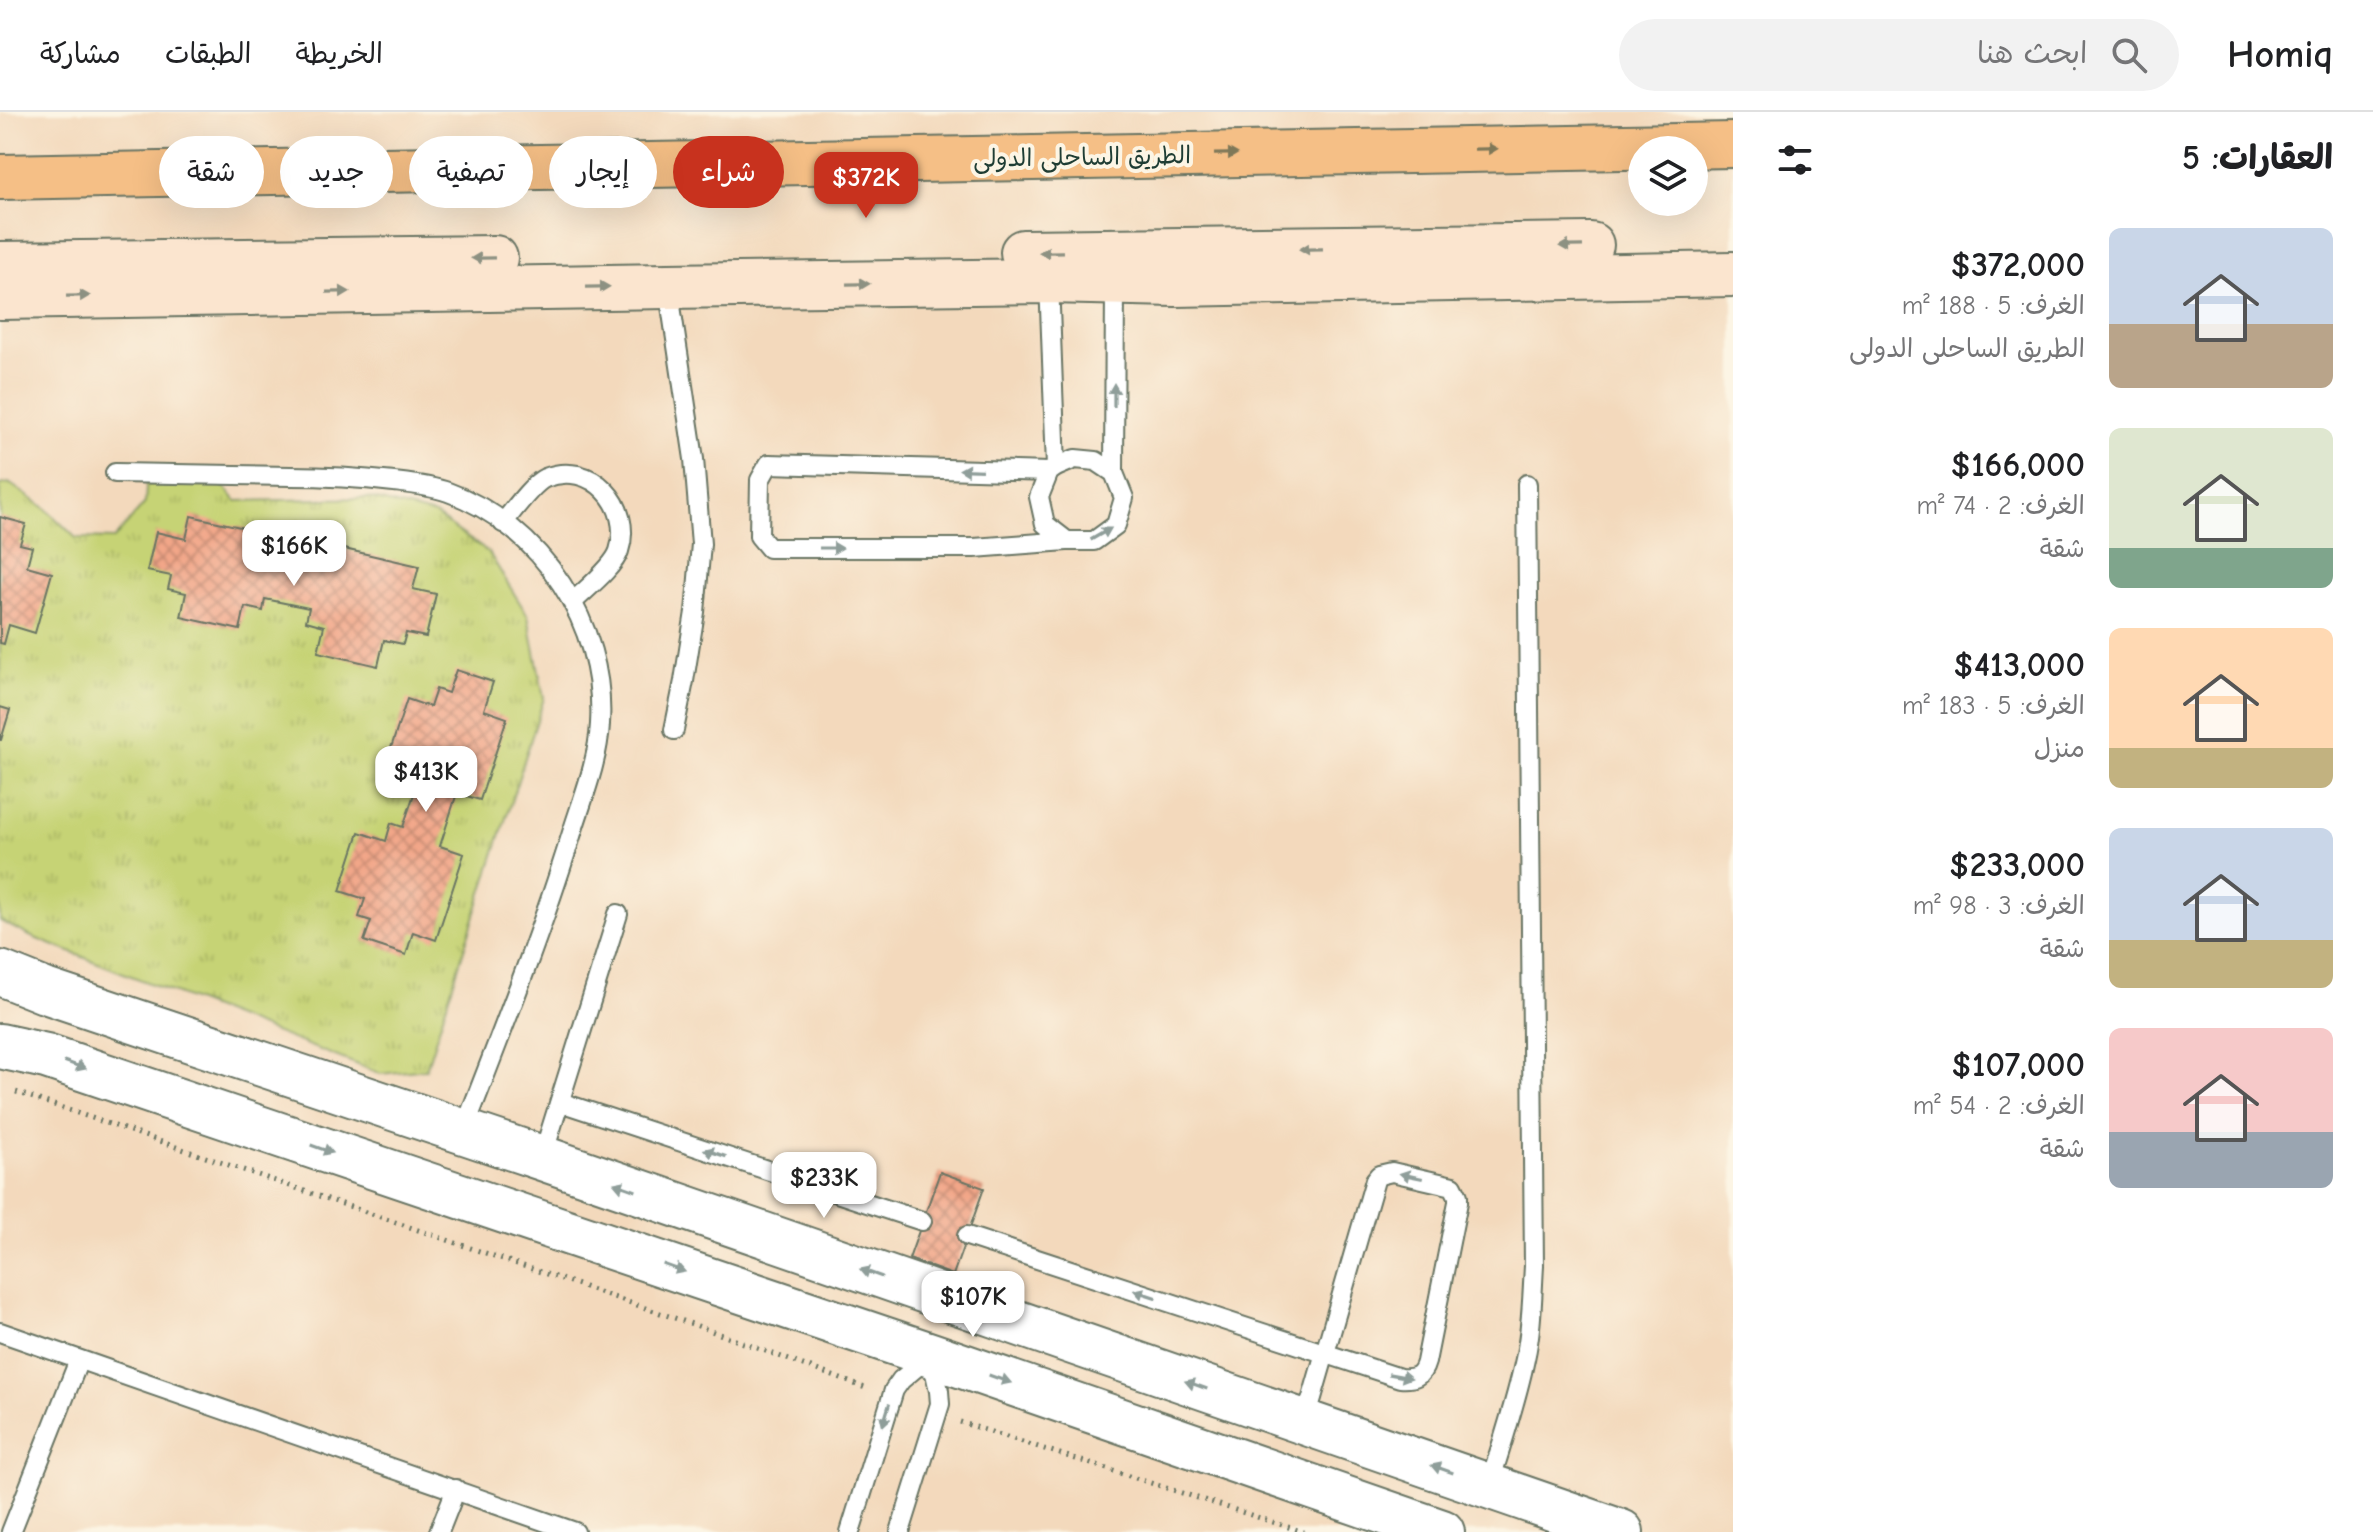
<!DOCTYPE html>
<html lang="ar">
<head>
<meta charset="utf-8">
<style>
	body { margin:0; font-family:"Comic Neue","Playpen Sans Arabic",sans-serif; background:#f2f2f2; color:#202124; direction:rtl; height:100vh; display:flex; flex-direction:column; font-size:30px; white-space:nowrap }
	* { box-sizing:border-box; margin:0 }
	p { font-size:26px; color:#757577 }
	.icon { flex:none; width:44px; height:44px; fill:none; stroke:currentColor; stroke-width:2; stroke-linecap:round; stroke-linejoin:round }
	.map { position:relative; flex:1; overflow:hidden; direction:ltr }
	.drawer { display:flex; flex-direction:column; background:#fff; width:640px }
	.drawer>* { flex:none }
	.guide { position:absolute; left:24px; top:24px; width:760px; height:72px; direction:rtl; display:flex; gap:16px }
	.tools { position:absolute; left:1628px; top:24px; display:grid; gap:16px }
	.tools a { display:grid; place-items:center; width:80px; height:80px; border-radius:50%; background:#fff; box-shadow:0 8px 32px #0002; font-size:40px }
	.price { position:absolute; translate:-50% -68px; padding:0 18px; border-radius:16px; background:#fff; color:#222; font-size:26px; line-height:52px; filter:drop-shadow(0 2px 4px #0008) }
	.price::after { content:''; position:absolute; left:50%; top:48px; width:24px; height:18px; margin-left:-12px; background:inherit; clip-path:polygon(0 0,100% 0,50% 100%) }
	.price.active { background:#c8321e; color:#fff }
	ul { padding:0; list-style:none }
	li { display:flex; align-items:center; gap:24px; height:200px; padding:0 40px }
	li span { display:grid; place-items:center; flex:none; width:224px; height:160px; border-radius:12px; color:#555 }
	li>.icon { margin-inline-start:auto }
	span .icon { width:96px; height:96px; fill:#fffc; stroke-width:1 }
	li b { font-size:34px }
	h2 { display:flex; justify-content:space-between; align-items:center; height:96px; padding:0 40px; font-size:34px }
	.tag { padding:0 28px; border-radius:36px; background:#fff; box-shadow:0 8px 32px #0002; font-size:28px; line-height:72px }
	.tag.active { background:#c8321e; color:#fff }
	header { display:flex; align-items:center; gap:48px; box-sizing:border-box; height:112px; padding:0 40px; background:#fff; border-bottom:2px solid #e0e0e0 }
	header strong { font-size:38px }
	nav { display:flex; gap:44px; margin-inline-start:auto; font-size:28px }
	.search { width:560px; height:72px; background:#f2f2f2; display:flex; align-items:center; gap:20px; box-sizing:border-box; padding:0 28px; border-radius:44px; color:#757577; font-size:30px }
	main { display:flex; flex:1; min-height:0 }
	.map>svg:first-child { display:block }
	.grass { fill:url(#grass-tufts); stroke:#728854; stroke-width:2 }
	.building { fill:url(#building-cross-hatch) }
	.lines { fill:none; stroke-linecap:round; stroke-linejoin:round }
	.service-casing { stroke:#697464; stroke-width:22 }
	.tertiary-casing { stroke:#697464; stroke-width:48 }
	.secondary-casing { stroke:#697464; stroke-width:48 }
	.trunk-casing { stroke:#697464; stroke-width:48 }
	.path { stroke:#697464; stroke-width:5; stroke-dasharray:2 6; stroke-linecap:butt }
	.service { stroke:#fff; stroke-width:18 }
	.tertiary { stroke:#fff; stroke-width:44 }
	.secondary { stroke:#fbe5cf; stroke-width:44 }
	.trunk { stroke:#f5bf86; stroke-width:44 }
	.oneway { fill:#7f7859 }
	.oneway2 { fill:#8d9182 }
	.oneway3 { fill:#8f9e9a }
	.labels { text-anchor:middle; stroke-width:8; stroke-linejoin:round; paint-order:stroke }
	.street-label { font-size:24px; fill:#1f3d34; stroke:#fcf5e5 }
</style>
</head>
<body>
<header>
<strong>Homiq</strong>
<div class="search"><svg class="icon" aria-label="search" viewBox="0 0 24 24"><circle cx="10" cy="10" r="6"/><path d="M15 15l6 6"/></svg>ابحث هنا</div>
<nav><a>الخريطة</a><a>الطبقات</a><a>مشاركة</a></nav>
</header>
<main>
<section class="drawer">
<h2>العقارات: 5<svg class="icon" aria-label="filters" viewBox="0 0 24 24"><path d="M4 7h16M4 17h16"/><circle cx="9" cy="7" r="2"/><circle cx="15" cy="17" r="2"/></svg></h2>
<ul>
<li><span style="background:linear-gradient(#c9d6e8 60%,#b9a48a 0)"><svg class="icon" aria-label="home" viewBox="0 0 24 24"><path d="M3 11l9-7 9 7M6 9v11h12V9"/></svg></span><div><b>$372,000</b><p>الغرف: 5 · 188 m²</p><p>الطريق الساحلى الدولى</p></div></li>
<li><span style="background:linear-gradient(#dfe7d0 75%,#7fa58c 0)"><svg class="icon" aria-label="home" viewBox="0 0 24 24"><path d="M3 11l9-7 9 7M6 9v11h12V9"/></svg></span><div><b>$166,000</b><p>الغرف: 2 · 74 m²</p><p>شقة</p></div></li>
<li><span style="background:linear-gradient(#ffd9b3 75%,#c2b280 0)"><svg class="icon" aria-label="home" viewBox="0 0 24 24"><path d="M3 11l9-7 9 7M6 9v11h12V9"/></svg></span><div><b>$413,000</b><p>الغرف: 5 · 183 m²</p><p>منزل</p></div></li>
<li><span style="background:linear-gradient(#c9d6e8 70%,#c2b280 0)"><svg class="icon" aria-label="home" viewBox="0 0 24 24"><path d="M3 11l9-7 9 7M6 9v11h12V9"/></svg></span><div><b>$233,000</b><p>الغرف: 3 · 98 m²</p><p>شقة</p></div></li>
<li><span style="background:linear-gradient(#f6c9c9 65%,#9aa5b1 0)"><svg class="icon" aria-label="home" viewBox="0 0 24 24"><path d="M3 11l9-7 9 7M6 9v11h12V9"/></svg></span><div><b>$107,000</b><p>الغرف: 2 · 54 m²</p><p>شقة</p></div></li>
</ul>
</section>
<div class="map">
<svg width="1733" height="1420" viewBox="0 0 1733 1420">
	<defs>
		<pattern id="grass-tufts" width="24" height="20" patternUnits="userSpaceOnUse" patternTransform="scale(2)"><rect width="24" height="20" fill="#c6d374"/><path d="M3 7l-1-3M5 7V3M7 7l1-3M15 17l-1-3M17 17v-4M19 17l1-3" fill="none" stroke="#aab665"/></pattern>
		<pattern id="building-cross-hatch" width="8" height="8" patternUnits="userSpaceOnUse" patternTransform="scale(2)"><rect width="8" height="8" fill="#f2a688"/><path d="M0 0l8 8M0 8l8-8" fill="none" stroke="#c38870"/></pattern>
	</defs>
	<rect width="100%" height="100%" fill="#fcf5e5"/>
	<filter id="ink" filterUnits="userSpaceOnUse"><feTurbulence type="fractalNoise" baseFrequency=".0125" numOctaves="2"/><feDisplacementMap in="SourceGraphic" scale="16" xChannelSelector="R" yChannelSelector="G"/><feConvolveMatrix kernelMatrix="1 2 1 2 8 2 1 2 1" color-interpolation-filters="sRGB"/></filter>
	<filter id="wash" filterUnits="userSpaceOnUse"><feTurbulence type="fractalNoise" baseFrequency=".006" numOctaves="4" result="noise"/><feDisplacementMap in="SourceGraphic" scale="32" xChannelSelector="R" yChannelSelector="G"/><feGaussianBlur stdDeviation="1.8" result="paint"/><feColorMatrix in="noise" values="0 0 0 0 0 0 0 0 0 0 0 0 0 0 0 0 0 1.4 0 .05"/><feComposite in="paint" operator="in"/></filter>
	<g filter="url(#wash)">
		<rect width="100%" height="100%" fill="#f3d9bc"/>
		<polygon class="grass" points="147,362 216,364 236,389 369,386 435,403 489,441 528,504 544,586 426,957 381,962 32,825 0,809 0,373 9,371 45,396 76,426 114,427 145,391"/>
		<g id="blocks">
			<g class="building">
				<polygon points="191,404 276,423 270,446 325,458 331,434 419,454 413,477 436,482 426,525 406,521 403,532 384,528 378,554 318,540 324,514 306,509 309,496 265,487 263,499 245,495 240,518 181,505 186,481 168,477 171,464 147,459 156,420 186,427"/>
				<polygon points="0,405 26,412 20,432 32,435 27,454 52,461 35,521 9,513 4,532 0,531"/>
				<polygon points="456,558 493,570 484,598 507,606 480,688 457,681 440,734 464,742 436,828 413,820 406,843 364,829 371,809 359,805 365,787 340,779 359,720 386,729 391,711 403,715 417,673 406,669 411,652 388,645 407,587 430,595 436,577 448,581"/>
				<polygon points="0,595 10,598 1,628 0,628"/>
				<polygon points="940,1060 984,1076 953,1163 909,1147"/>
			</g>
		</g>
	</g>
	<g filter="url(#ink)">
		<use href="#blocks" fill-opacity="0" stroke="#697464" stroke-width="2"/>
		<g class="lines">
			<defs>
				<g id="service">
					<polyline points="1049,169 1056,355"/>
					<polyline points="668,174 694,347 701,432 695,500 684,569 674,618"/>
					<polyline points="1049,360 769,352 760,368 759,424 769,436 974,436 1067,429"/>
					<path d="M115,361C174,362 233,363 291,364C326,364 359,366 394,370C411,372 431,374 448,380C542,414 606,514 600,612C598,650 582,688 571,724C540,824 501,922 463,1020"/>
					<polyline points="1114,361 1096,349 1075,347 1056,355 1049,360 1039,385 1045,412 1067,429 1094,429 1116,413 1124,386 1114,361 1115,171"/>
					<path d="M503,411C513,399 532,372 545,366C591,347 634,394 619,439C614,455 586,477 573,490"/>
					<polyline points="560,990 922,1109"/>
					<polyline points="542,1046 618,802"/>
					<path d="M967,1124L1400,1266C1414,1267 1422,1265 1426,1250L1458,1090V1084L1453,1074L1392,1060L1379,1063L1375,1068L1305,1310"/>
					<polyline points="0,1220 575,1420"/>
					<path d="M1489,1373C1502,1332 1516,1290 1525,1247C1532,1216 1532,1185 1534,1154L1527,372"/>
					<polyline points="11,1420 79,1248"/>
					<polyline points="439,1420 456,1377"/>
					<polyline points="850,1420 894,1278 901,1268 931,1243 939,1279 940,1292 900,1420"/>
				</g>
				<g id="tertiary">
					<polyline points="0,861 45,879 542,1046 1621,1420"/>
					<polyline points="0,934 46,944 931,1243 1442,1420"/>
				</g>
				<g id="secondary">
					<polyline points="1023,140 1591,133"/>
					<polyline points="0,152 495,146"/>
					<polyline points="0,185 668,174 1049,169 1175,172 1733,162"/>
				</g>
				<polyline id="trunk" points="0,65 1733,33"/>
			</defs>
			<use href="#service" class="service-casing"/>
			<use href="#tertiary" class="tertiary-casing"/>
			<use href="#secondary" class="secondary-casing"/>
			<use href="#trunk" class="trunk-casing"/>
			<g class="path">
				<polyline points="16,980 695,1213 868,1277"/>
				<polyline points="960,1310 1304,1420"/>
			</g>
			<use href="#service" class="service"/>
			<use href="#tertiary" class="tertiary"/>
			<use href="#secondary" class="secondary"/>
			<use href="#trunk" class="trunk"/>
		</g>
		<defs><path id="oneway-solid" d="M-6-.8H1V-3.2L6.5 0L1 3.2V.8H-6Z" transform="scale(2)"/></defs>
		<g class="oneway">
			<use href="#oneway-solid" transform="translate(1486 37) rotate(-1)"/>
			<use href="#oneway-solid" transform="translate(1226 42) rotate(-1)"/>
		</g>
		<g class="oneway2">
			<use href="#oneway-solid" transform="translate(1571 134) rotate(179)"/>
			<use href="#oneway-solid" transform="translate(1311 137) rotate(179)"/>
			<use href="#oneway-solid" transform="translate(1051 140) rotate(179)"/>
			<use href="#oneway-solid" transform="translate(483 146) rotate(179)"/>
			<use href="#oneway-solid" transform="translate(858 172) rotate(-1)"/>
			<use href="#oneway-solid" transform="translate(598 175) rotate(-1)"/>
			<use href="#oneway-solid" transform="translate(338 180) rotate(-1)"/>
			<use href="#oneway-solid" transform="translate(78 184) rotate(-1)"/>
		</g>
		<g class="oneway3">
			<use href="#oneway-solid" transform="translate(1114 283) rotate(-90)"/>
			<use href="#oneway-solid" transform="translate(971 358) rotate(-178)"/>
			<use href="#oneway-solid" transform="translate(1101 422) rotate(-30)"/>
			<use href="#oneway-solid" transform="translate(831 436)"/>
			<use href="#oneway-solid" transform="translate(75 953) rotate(19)"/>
			<use href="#oneway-solid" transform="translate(322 1037) rotate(19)"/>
			<use href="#oneway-solid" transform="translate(715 1041) rotate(-162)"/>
			<use href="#oneway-solid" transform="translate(1411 1064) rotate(-168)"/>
			<use href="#oneway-solid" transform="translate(625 1075) rotate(-161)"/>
			<use href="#oneway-solid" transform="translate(674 1156) rotate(19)"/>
			<use href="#oneway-solid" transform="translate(871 1161) rotate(-161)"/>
			<use href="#oneway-solid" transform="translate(1145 1182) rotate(-162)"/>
			<use href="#oneway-solid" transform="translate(1400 1264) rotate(10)"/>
			<use href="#oneway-solid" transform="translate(1000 1267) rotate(19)"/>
			<use href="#oneway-solid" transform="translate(1196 1273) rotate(-161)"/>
			<use href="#oneway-solid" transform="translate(886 1303) rotate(107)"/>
			<use href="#oneway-solid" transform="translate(1442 1357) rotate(-161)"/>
		</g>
	</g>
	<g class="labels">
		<g class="street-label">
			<text transform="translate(1082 45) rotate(-1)" y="8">الطريق الساحلى الدولى</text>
		</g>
	</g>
</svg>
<div class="tools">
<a><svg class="icon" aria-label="layers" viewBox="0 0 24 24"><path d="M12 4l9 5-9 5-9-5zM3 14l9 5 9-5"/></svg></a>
</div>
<b class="price active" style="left:866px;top:108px">$372K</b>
<b class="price" style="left:294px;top:476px">$166K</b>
<b class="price" style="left:426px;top:702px">$413K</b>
<b class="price" style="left:824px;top:1108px">$233K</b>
<b class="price" style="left:973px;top:1227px">$107K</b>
<div class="guide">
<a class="tag active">شراء</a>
<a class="tag">إيجار</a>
<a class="tag">تصفية</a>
<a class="tag">جديد</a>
<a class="tag">شقة</a>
</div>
</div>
</main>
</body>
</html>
